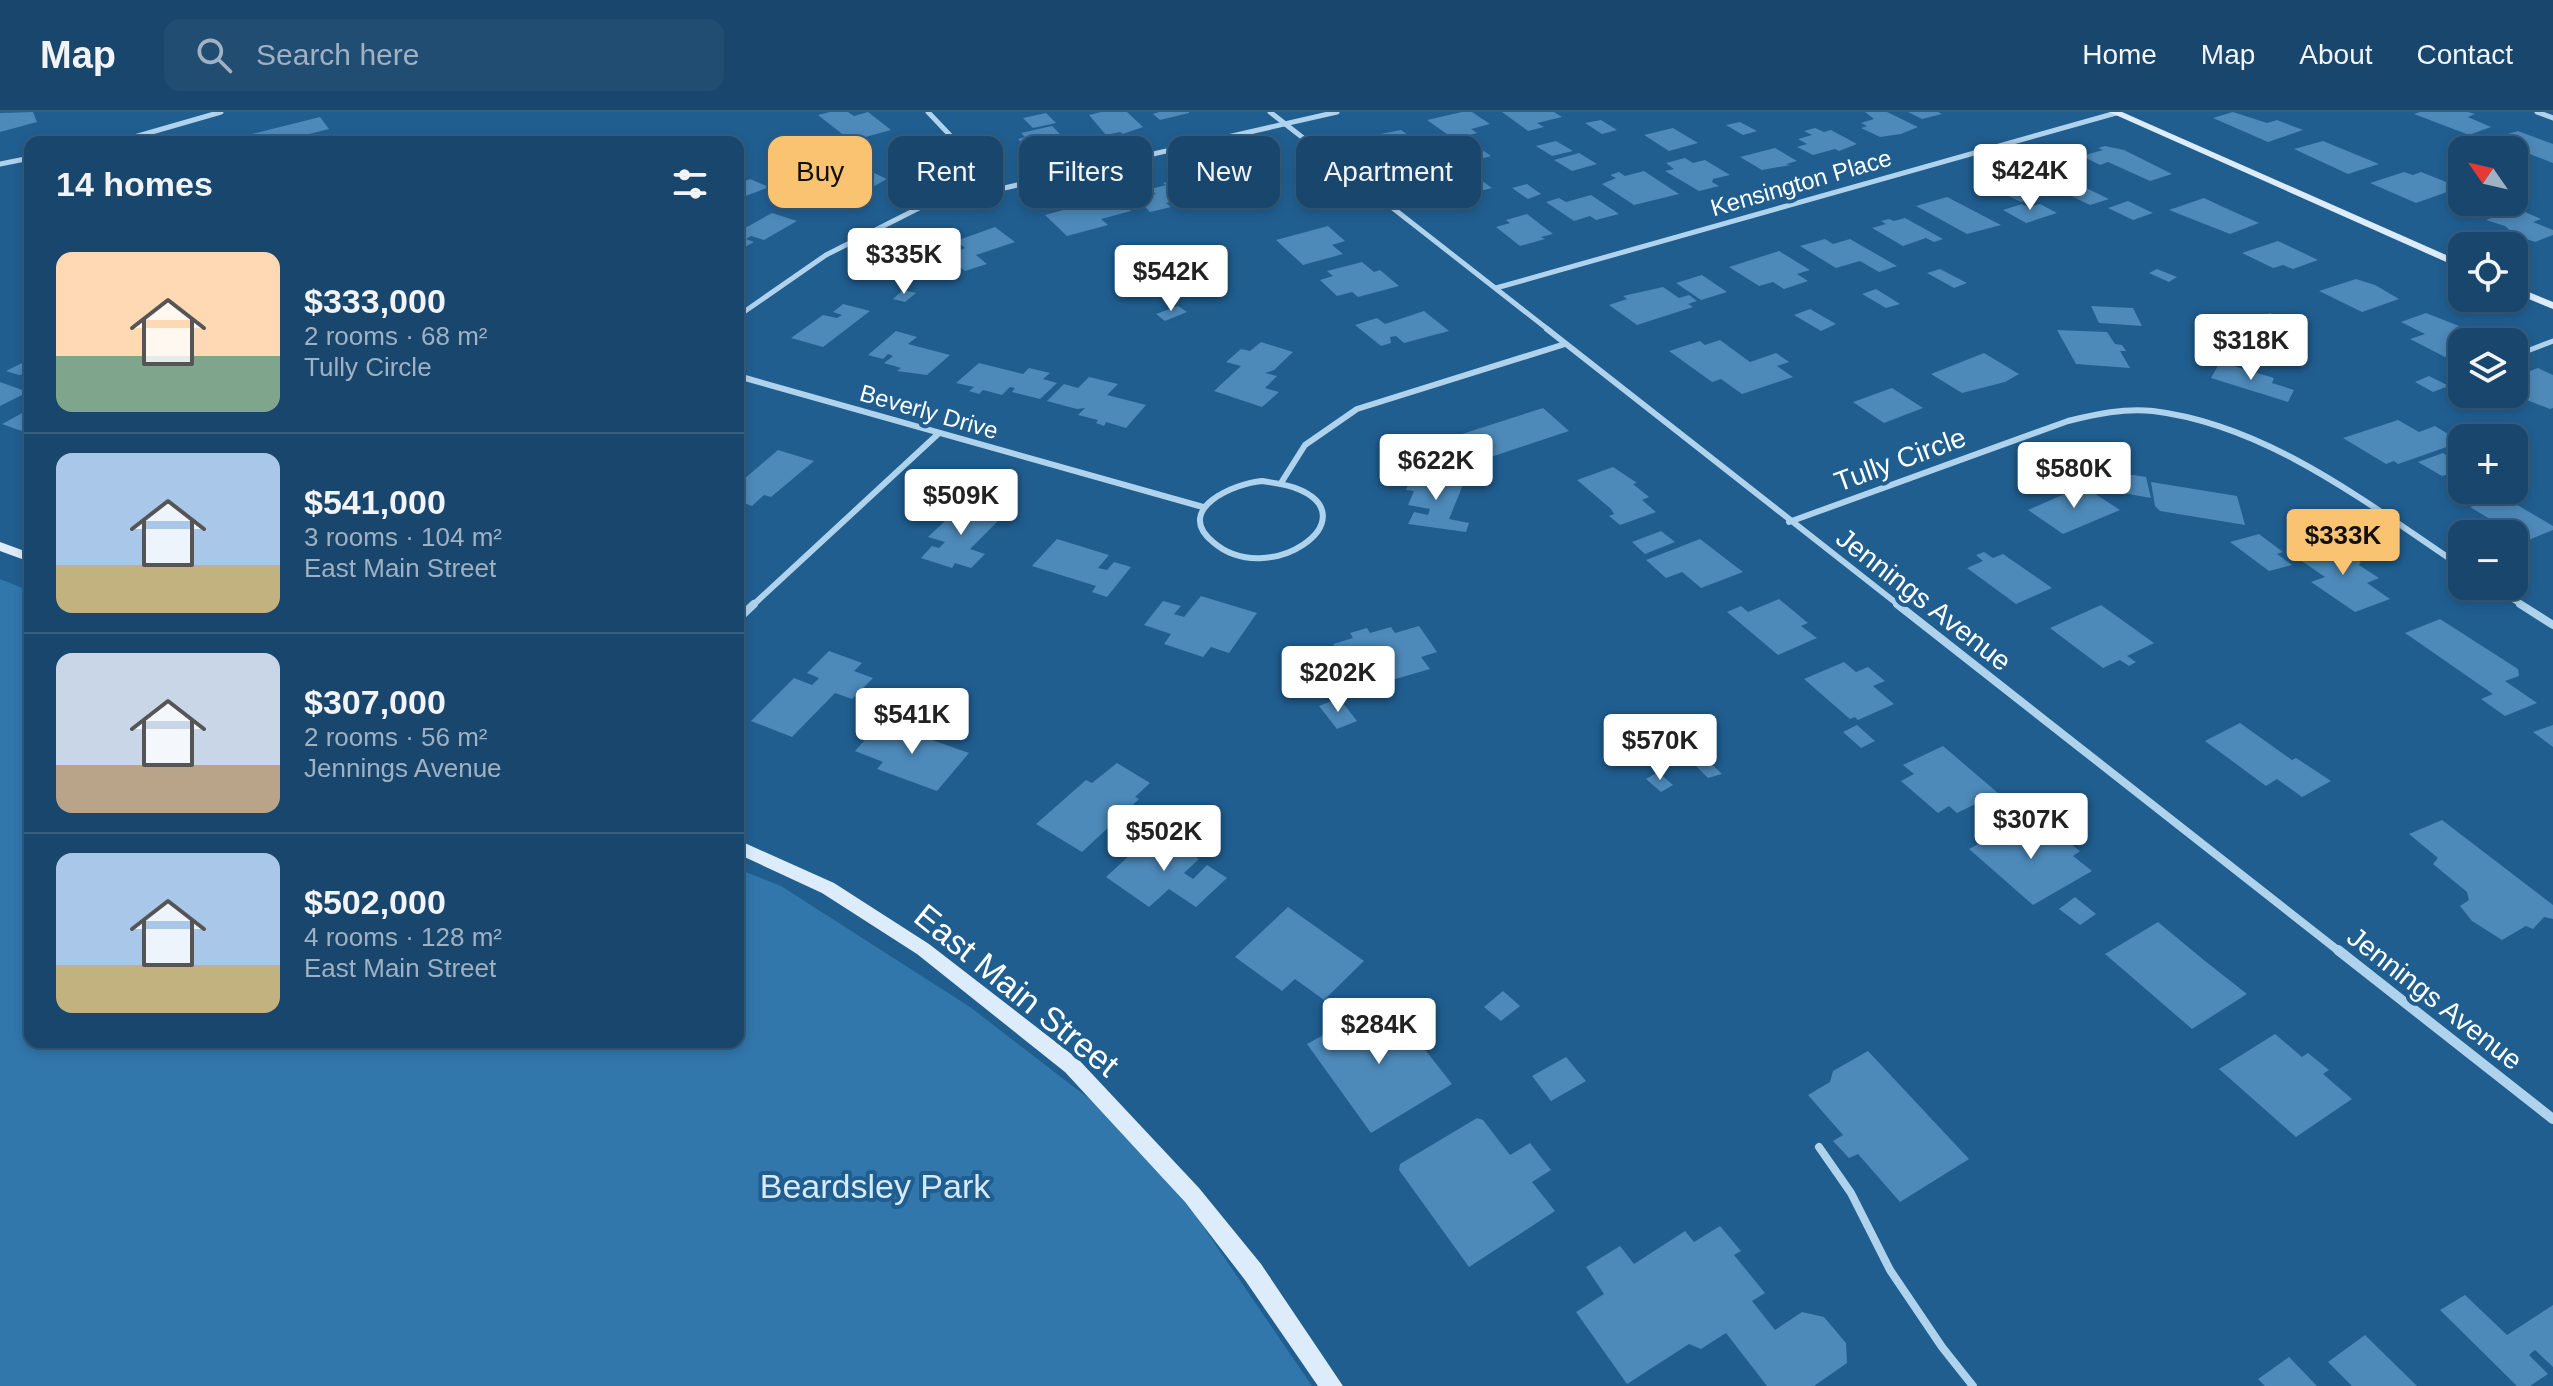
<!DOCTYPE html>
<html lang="en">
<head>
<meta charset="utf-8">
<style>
	body { margin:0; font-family:Arial,sans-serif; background:#214d72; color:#f1f3f6; height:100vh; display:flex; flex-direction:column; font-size:30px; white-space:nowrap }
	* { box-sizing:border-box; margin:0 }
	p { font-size:26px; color:#9fb1c2 }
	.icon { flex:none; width:44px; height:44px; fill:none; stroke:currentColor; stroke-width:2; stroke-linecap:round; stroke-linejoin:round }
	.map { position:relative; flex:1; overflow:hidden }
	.panel { position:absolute; left:24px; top:24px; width:720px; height:912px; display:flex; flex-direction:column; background:#18466c; border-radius:16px; box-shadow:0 4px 12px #0003,0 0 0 2px #365e7f }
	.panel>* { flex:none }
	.hud { position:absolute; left:768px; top:24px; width:760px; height:72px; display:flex; gap:16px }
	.needle { width:52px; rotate:304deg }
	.controls { position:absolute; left:2448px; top:24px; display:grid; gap:16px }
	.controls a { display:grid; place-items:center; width:80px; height:80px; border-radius:16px; background:#18466c; box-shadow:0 4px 12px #0003,0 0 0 2px #365e7f; font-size:40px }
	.price { position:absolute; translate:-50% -68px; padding:0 18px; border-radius:8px; background:#fff; color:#222; font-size:26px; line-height:52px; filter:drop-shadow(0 2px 4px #0008) }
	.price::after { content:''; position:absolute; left:50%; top:48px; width:24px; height:18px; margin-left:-12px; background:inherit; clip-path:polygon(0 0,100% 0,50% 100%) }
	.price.active { background:#fac371; color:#111 }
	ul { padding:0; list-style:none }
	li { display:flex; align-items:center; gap:24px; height:200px; padding:0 32px }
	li+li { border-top:2px solid #365e7f }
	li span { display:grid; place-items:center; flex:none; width:224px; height:160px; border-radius:16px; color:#555 }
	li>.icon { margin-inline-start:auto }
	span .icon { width:96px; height:96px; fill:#fffc; stroke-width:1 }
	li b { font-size:34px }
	h2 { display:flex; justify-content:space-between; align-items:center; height:96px; padding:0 32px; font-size:34px }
	.tag { padding:0 28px; border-radius:16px; background:#18466c; box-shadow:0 4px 12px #0003,0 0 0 2px #365e7f; font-size:28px; line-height:72px }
	.tag.active { background:#fac371; color:#111 }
	header { display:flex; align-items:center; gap:48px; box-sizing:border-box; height:112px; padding:0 40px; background:#18466c; border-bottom:2px solid #365e7f }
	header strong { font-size:38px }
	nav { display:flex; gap:44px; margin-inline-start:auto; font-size:28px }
	.search { width:560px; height:72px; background:#214d72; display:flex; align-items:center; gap:20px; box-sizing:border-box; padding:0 28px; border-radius:16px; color:#9fb1c2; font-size:30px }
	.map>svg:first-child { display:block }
	.green { fill:#3177ac }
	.building { fill:#4d89b9 }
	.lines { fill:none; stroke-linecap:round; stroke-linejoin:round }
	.lane-far1 { stroke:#b0d3ed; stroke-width:5 }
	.lane { stroke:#b0d3ed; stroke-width:8 }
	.street-far3 { stroke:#b0d3ed; stroke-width:5 }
	.street-far2 { stroke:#b0d3ed; stroke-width:6 }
	.street-far1 { stroke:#b0d3ed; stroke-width:8 }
	.street { stroke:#b0d3ed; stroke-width:10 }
	.secondary { fill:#dcecfa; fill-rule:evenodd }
	.labels { text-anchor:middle; stroke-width:8; stroke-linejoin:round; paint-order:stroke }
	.far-street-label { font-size:24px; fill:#fff; stroke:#205e90 }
	.street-label { font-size:28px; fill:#fff; stroke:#205e90 }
	.near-street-label { font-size:34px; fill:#fff; stroke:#205e90 }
	.near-park-label { font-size:34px; fill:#d6eaf9; stroke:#205e90 }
</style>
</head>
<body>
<header>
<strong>Map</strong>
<div class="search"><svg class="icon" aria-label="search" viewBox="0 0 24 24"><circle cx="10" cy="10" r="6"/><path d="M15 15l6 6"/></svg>Search here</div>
<nav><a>Home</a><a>Map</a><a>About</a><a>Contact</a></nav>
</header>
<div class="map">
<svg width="2553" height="1274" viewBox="0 0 2553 1274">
	<rect width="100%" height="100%" fill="#205e90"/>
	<polygon class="green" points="0,467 30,479 30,930 738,930 738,757 781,774 970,895 1113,1005 1196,1104 1312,1274 0,1274"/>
	<g class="building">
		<polygon points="33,0 37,10 0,20 0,1"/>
		<polygon points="830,0 848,0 854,4 868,0 891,18 851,29 818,3"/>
		<polygon points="1101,0 1127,0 1143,15 1123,22 1120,20 1106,23 1089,3"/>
		<polygon points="1159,0 1189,0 1189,1 1160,8 1153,2"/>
		<polygon points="1462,0 1472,0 1490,12 1471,17 1477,21 1454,27 1427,8"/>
		<polygon points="1502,0 1554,0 1562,5 1537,11 1544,15 1528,19"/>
		<polygon points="1865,0 1887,0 1918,15 1901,22 1880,25 1861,16 1867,14 1861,11 1874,7"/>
		<polygon points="1908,0 1938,0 1942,2 1922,7"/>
		<polygon points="2233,0 2267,11 2277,8 2303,18 2268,30 2213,6"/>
		<polygon points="2420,0 2468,0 2475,2 2468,5 2491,15 2469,23 2414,2"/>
		<polygon points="1046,1 1056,11 1033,16 1023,6"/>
		<polygon points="320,5 329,17 278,30 258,30 252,22"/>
		<polygon points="1601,8 1617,18 1602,22 1585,11"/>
		<polygon points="1740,10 1757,19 1743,23 1726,13"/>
		<polygon points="1052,14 1067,29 1035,36 1031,31 1024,33 1018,27 1025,25 1021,21"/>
		<polygon points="1673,16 1698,31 1669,39 1644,23"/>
		<polygon points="1815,16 1824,20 1831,18 1857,32 1839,39 1835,37 1813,43 1797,35 1807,32 1798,27 1812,23 1804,19"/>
		<polygon points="1401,18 1415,28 1427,26 1444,38 1432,41 1421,33 1387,41 1365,25"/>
		<polygon points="2518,19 2553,32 2553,51 2491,27"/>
		<polygon points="506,23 503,30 444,30 444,28"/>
		<polygon points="1556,29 1573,39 1552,44 1536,34"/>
		<polygon points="2323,29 2379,52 2348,62 2294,37"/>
		<polygon points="1475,33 1491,44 1469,50 1453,39"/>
		<polygon points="2105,34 2124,38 2172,62 2150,69 2108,50 2100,53 2082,44 2103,38 2098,36"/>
		<polygon points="1775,36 1797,49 1786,52 1790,53 1762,58 1740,45"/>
		<polygon points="1579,41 1597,52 1572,59 1554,48"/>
		<polygon points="1685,46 1693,51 1705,48 1730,63 1713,67 1712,70 1719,74 1699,79 1665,59 1674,57 1666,51"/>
		<polygon points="857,53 887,67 860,82 862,83 839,91 817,81 843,70 832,64"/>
		<polygon points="1257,53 1264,59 1269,58 1274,63 1269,64 1277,70 1262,73 1266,77 1275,74 1282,80 1258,86 1226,60"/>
		<polygon points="1644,59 1679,82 1634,93 1602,72 1616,66 1610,63 1619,60 1625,64"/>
		<polygon points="2404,60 2413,63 2421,60 2454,73 2445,76 2450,79 2416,91 2370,71"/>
		<polygon points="2006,63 2021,68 2045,82 2021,90 2005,82 1996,84 1979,75 2003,68 1999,65"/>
		<polygon points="1478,66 1492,76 1464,83 1451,73"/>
		<polygon points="750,67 769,75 738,87 738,72"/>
		<polygon points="1173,68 1176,71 1191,68 1205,82 1166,91 1171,95 1150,100 1137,86 1156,82 1151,77 1166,73 1163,71"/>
		<polygon points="1527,72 1541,82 1528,87 1512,76"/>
		<polygon points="2086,76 2109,87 2090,93 2067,82"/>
		<polygon points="1591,83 1619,102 1596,108 1590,104 1574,109 1546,90 1559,86 1566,90"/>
		<polygon points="1947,85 2001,113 1967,122 1916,94"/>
		<polygon points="2204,86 2223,95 2259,111 2230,122 2169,98"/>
		<polygon points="1119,88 1131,99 1101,107 1108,113 1067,124 1045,103 1085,92 1092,98 1096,93"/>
		<polygon points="2128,89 2153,101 2133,108 2108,96"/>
		<polygon points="2475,90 2507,100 2516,96 2541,107 2533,110 2553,118 2553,123 2535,130 2515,123 2505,114 2486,108 2491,106 2463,95"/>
		<polygon points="2022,92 2028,95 2040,92 2057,101 2026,111 2003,98"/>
		<polygon points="772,101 797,109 764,128 751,124 746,127 754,130 743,136 738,134 738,120"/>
		<polygon points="1527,102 1553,122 1541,125 1545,127 1520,134 1496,115 1510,111 1506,108"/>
		<polygon points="1905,106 1943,127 1934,130 1926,126 1903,134 1872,116 1886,112 1881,109 1889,107 1894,109"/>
		<polygon points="1328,114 1345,129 1332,133 1343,142 1303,153 1276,128"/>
		<polygon points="995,115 1015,130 976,143 987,152 965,159 953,150 935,156 921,144 953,134 958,139 965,136 956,129"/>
		<polygon points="1825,127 1833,132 1850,127 1897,154 1879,160 1860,149 1836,156 1800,134"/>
		<polygon points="2278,129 2318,148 2293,157 2283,153 2273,156 2242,141"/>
		<polygon points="1779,139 1810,158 1797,162 1808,169 1784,177 1773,170 1759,174 1729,155"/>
		<polygon points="1362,150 1374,160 1380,158 1399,174 1358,185 1352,180 1337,184 1320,168 1333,164 1327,159"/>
		<polygon points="1940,157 1967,171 1954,176 1927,161"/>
		<polygon points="2157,157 2177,165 2169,170 2149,161"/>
		<polygon points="1702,163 1727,180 1701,188 1676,171"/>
		<polygon points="2356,167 2375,173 2399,187 2362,200 2319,179"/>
		<polygon points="1663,175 1679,186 1689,183 1697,189 1688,192 1693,195 1637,213 1609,193 1627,187 1623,184"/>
		<polygon points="1876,177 1900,192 1886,196 1862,182"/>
		<polygon points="903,178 916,181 905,190 893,187"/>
		<polygon points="843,192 870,199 823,235 791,226 823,203 837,206 842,203 833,200"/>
		<polygon points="1178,194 1187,200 1165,209 1156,202"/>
		<polygon points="2091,194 2133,196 2142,214 2099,211"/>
		<polygon points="1810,197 1836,212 1821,219 1794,203"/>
		<polygon points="1424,199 1449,219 1404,231 1396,224 1390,225 1391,231 1381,234 1355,213 1377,206 1385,212"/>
		<polygon points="2269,201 2302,211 2296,224 2262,214"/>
		<polygon points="2426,201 2459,214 2455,216 2472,224 2466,227 2472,230 2462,230 2462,237 2445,245 2410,227 2425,222 2401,210"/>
		<polygon points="2057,218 2107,220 2115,232 2122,233 2126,239 2120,239 2130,256 2076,252"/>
		<polygon points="896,219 917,225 908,232 950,243 927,263 897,259 901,256 884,251 893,244 888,242 883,247 868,243"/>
		<polygon points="1720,228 1750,250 1776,241 1789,250 1777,254 1793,265 1742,282 1721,267 1712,270 1669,239 1700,229 1705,233"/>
		<polygon points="1261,230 1293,240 1274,258 1265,261 1277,264 1265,276 1279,280 1262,295 1214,279 1241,254 1226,250 1241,237 1250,239"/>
		<polygon points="1984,241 2019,262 2005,270 1962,281 1931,262"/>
		<polygon points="26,249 30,251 30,260 25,262 19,263 6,259"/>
		<polygon points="2220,250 2274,266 2272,271 2294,278 2288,290 2211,266"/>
		<polygon points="979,251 1023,262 1029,256 1050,261 1043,267 1057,271 1040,287 1012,280 1015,276 1010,275 1002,283 983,278 979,282 969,279 974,275 956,271"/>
		<polygon points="2538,256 2553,263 2553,296 2550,297 2514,283 2514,271 2518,269 2514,265"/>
		<polygon points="2429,264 2449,274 2433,280 2415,270"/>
		<polygon points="1089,265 1118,272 1107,283 1146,293 1126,316 1106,310 1104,314 1096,311 1098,308 1078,303 1085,296 1077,297 1047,289 1064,272 1078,276"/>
		<polygon points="0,270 28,280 0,294"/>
		<polygon points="1892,276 1923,296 1884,311 1853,290"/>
		<polygon points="1543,296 1569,319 1488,346 1462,322"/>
		<polygon points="30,297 30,322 2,312"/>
		<polygon points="2398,308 2419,320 2435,314 2461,330 2398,352 2394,349 2386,352 2343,326"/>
		<polygon points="778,338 814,349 771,385 764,383 752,394 738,389 738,367 744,367"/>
		<polygon points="2443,341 2462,353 2462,358 2442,364 2418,350"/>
		<polygon points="1613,355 1637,371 1633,372 1649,385 1642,388 1656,400 1620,413 1609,404 1614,402 1611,397 1577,368"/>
		<polygon points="1423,360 1465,368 1449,407 1469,411 1466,420 1408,412 1414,400 1428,403 1430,397 1408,393 1414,379 1406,378 1409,370 1417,372"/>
		<polygon points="2120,361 2146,365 2151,386 2123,381"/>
		<polygon points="2151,370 2237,384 2245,413 2160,399 2155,394"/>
		<polygon points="2083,374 2120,398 2063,422 2028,398"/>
		<polygon points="2502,384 2553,414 2553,418 2526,429 2503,415 2498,417 2484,409 2490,407 2470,395"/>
		<polygon points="963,392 1003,404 970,437 985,442 971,456 955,451 952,456 921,446 932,434 939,436 945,430 928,425"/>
		<polygon points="1661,419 1675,430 1645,442 1632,430"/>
		<polygon points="2259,422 2283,440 2277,442 2292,453 2269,459 2230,430"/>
		<polygon points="1057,427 1109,443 1098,456 1107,458 1114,450 1131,455 1107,485 1092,480 1096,474 1032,454"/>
		<polygon points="1700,427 1743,460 1701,476 1682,460 1666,466 1646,448"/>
		<polygon points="2327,431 2361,450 2359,453 2379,466 2367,471 2390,487 2355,500 2311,470 2325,465 2293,443"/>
		<polygon points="1984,440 1993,446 2003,442 2052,476 2016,492 1967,456 1983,449 1976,443"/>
		<polygon points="1201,484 1257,501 1229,541 1211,535 1203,545 1164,532 1171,522 1144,513 1163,489 1181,494 1174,502 1184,505"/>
		<polygon points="1779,487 1808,511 1801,514 1817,526 1778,543 1727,500 1741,494 1748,500"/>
		<polygon points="2101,493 2154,531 2127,544 2136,550 2129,554 2120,548 2103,556 2050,516"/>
		<polygon points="2440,507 2518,557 2519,564 2505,569 2537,591 2505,604 2481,587 2493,582 2405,521"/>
		<polygon points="1419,514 1437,540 1421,545 1430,557 1392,568 1384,555 1354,565 1333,532 1353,526 1350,521 1367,516 1370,521 1391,515 1395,521"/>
		<polygon points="829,539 862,551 854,559 873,566 852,587 835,581 792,625 751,609 794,566 812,573 819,566 807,561"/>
		<polygon points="1844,550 1856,560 1868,555 1885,569 1873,574 1894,592 1858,608 1855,605 1850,607 1804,567"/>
		<polygon points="1339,586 1357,609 1337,617 1319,594"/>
		<polygon points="881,610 969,641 937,679 877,657 883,650 855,639"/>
		<polygon points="2240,611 2292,648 2296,646 2331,669 2302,685 2277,667 2266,674 2205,629"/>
		<polygon points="1857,613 1875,629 1861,636 1843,620"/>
		<polygon points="2553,613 2553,635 2533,620"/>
		<polygon points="1943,634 1998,681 1957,701 1949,694 1938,701 1901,669 1914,662 1903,653"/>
		<polygon points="1698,639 1722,662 1708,666 1686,644"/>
		<polygon points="1117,651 1150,671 1135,685 1139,687 1082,740 1036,712 1086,668 1092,671"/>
		<polygon points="1658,660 1673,673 1661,680 1646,667"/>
		<polygon points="2026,706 2054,729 2062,725 2080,739 2073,744 2092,759 2033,793 1969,737"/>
		<polygon points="2442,708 2553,793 2553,807 2544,805 2533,817 2526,814 2502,828 2472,809 2460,794 2469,788 2467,780 2433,752 2438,746 2409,722"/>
		<polygon points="1156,719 1199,747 1184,761 1193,767 1207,753 1227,766 1196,795 1169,777 1149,795 1106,765"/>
		<polygon points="2075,785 2096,802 2080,813 2059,797"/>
		<polygon points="1288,795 1364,849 1324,888 1295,867 1282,879 1235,845"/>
		<polygon points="2158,810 2205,849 2247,882 2192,917 2105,842"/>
		<polygon points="1503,879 1520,894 1501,909 1484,895"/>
		<polygon points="1386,888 1452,972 1371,1021 1307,932"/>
		<polygon points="2275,922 2302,945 2308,941 2329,958 2323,962 2352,987 2296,1025 2219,957"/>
		<polygon points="1868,939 1969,1047 1900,1090 1858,1042 1849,1046 1833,1029 1843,1023 1808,983 1830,970 1833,959"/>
		<polygon points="1566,945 1586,969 1551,989 1532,964"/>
		<polygon points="1477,1006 1483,1008 1510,1043 1530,1031 1551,1058 1532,1070 1555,1099 1469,1155 1399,1058 1400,1052"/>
		<polygon points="1720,1114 1741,1139 1734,1143 1765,1181 1752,1189 1775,1218 1802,1200 1824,1205 1846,1231 1847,1251 1814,1274 1767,1274 1726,1221 1701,1237 1689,1232 1627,1272 1576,1200 1604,1182 1586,1155 1620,1134 1634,1152 1685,1119 1694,1130"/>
		<polygon points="2465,1183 2507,1223 2553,1193 2553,1255 2535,1238 2529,1243 2548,1262 2530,1274 2517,1274 2440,1198"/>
		<polygon points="2365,1223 2417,1274 2352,1274 2328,1250"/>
		<polygon points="2289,1245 2317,1274 2265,1274 2258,1267"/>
	</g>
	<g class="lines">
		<polyline class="lane-far1" points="2514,244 2553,229"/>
		<polyline class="lane" points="1819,1035 1851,1081 1890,1158 1942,1235 1973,1274"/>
		<g class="street-far3">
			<polyline points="928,0 1000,76"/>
			<polyline points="1270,0 1550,219"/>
			<polyline points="2537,0 2553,6"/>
			<polyline points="117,30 221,0"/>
			<polyline points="0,52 30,46"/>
			<polyline points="1496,176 2116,1"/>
			<polyline points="738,204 826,143 921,95 1337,0"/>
		</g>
		<g class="street-far2">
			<polyline points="1547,217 1900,494"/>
			<polyline points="738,264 1203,395"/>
			<path d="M1262,369C1273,371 1287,372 1298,377C1370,407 1268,478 1213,430C1173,397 1235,371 1262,369Z"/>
			<polyline points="1281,371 1305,333 1357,297 1565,232"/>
			<path d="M1789,410L2068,309C2096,302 2124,296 2153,299C2268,313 2368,392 2462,455"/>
			<polyline points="2492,474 2524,494"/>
			<polyline points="752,494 938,322"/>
		</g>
		<g class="street-far1">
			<polyline points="1897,492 2340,840"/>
			<polyline points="2520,492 2553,513"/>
			<polyline points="738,507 754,492"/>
		</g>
		<polyline class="street" points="2338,838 2553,1007"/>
		<g class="secondary">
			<polygon points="2109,0 2122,0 2462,150 2462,157"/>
			<polygon points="2514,174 2553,190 2553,197 2514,181"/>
			<polygon points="0,430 30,441 30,450 0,439"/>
			<polygon points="738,728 834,771 929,832 1079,948 1199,1076 1261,1152 1343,1274 1318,1274 1245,1168 1185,1090 1065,960 917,842 822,781 738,742"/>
		</g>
	</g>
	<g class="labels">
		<g class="far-street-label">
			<text transform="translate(1801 71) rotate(-16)" y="8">Kensington Place</text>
			<text transform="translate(929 300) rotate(16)" y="8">Beverly Drive</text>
		</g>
		<g class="street-label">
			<text transform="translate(1900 347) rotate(-20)" y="10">Tully Circle</text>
			<text transform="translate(1924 487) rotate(38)" y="10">Jennings Avenue</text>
			<text transform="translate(2435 886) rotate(38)" y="10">Jennings Avenue</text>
		</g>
		<g class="near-street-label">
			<text transform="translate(1017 878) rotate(39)" y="12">East Main Street</text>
		</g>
		<g class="near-park-label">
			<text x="875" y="1086">Beardsley Park</text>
		</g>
	</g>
</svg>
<div class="controls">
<a><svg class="needle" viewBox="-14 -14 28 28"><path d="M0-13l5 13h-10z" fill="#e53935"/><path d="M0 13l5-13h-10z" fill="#9fb1c2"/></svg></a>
<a><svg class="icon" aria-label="locate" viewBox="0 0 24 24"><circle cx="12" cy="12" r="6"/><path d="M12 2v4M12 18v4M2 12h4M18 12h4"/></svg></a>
<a><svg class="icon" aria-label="layers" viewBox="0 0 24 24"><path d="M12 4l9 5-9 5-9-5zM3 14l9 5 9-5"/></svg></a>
<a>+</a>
<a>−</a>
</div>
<b class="price" style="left:2030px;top:100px">$424K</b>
<b class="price" style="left:904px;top:184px">$335K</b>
<b class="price" style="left:1171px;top:201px">$542K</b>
<b class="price" style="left:2251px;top:270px">$318K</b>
<b class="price" style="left:1436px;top:390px">$622K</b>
<b class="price" style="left:2074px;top:398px">$580K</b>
<b class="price" style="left:961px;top:425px">$509K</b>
<b class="price active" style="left:2343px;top:465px">$333K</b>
<b class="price" style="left:1338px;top:602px">$202K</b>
<b class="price" style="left:912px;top:644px">$541K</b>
<b class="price" style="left:1660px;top:670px">$570K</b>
<b class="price" style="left:2031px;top:749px">$307K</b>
<b class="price" style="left:1164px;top:761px">$502K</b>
<b class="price" style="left:1379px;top:954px">$284K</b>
<div class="hud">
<a class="tag active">Buy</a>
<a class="tag">Rent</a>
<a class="tag">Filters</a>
<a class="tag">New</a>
<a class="tag">Apartment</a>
</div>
<section class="panel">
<h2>14 homes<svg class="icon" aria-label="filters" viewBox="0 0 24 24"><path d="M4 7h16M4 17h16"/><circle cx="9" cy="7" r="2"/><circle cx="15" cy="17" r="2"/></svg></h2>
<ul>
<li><span style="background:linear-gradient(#ffd9b3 65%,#7fa58c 0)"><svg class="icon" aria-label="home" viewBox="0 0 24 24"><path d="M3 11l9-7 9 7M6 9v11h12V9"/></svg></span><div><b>$333,000</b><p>2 rooms · 68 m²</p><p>Tully Circle</p></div></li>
<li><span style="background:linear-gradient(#a9c7e8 70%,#c2b280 0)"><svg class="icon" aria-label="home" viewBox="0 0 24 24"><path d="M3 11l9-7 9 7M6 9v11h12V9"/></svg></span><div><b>$541,000</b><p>3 rooms · 104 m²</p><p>East Main Street</p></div></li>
<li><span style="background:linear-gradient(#c9d6e8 70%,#b9a48a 0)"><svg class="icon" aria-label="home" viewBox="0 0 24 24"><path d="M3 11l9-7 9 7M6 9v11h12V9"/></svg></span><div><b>$307,000</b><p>2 rooms · 56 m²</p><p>Jennings Avenue</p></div></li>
<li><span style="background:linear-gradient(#a9c7e8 70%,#c2b280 0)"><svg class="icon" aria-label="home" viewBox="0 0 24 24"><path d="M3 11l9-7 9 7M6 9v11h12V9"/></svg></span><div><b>$502,000</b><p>4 rooms · 128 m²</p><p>East Main Street</p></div></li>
</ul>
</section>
</div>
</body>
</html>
